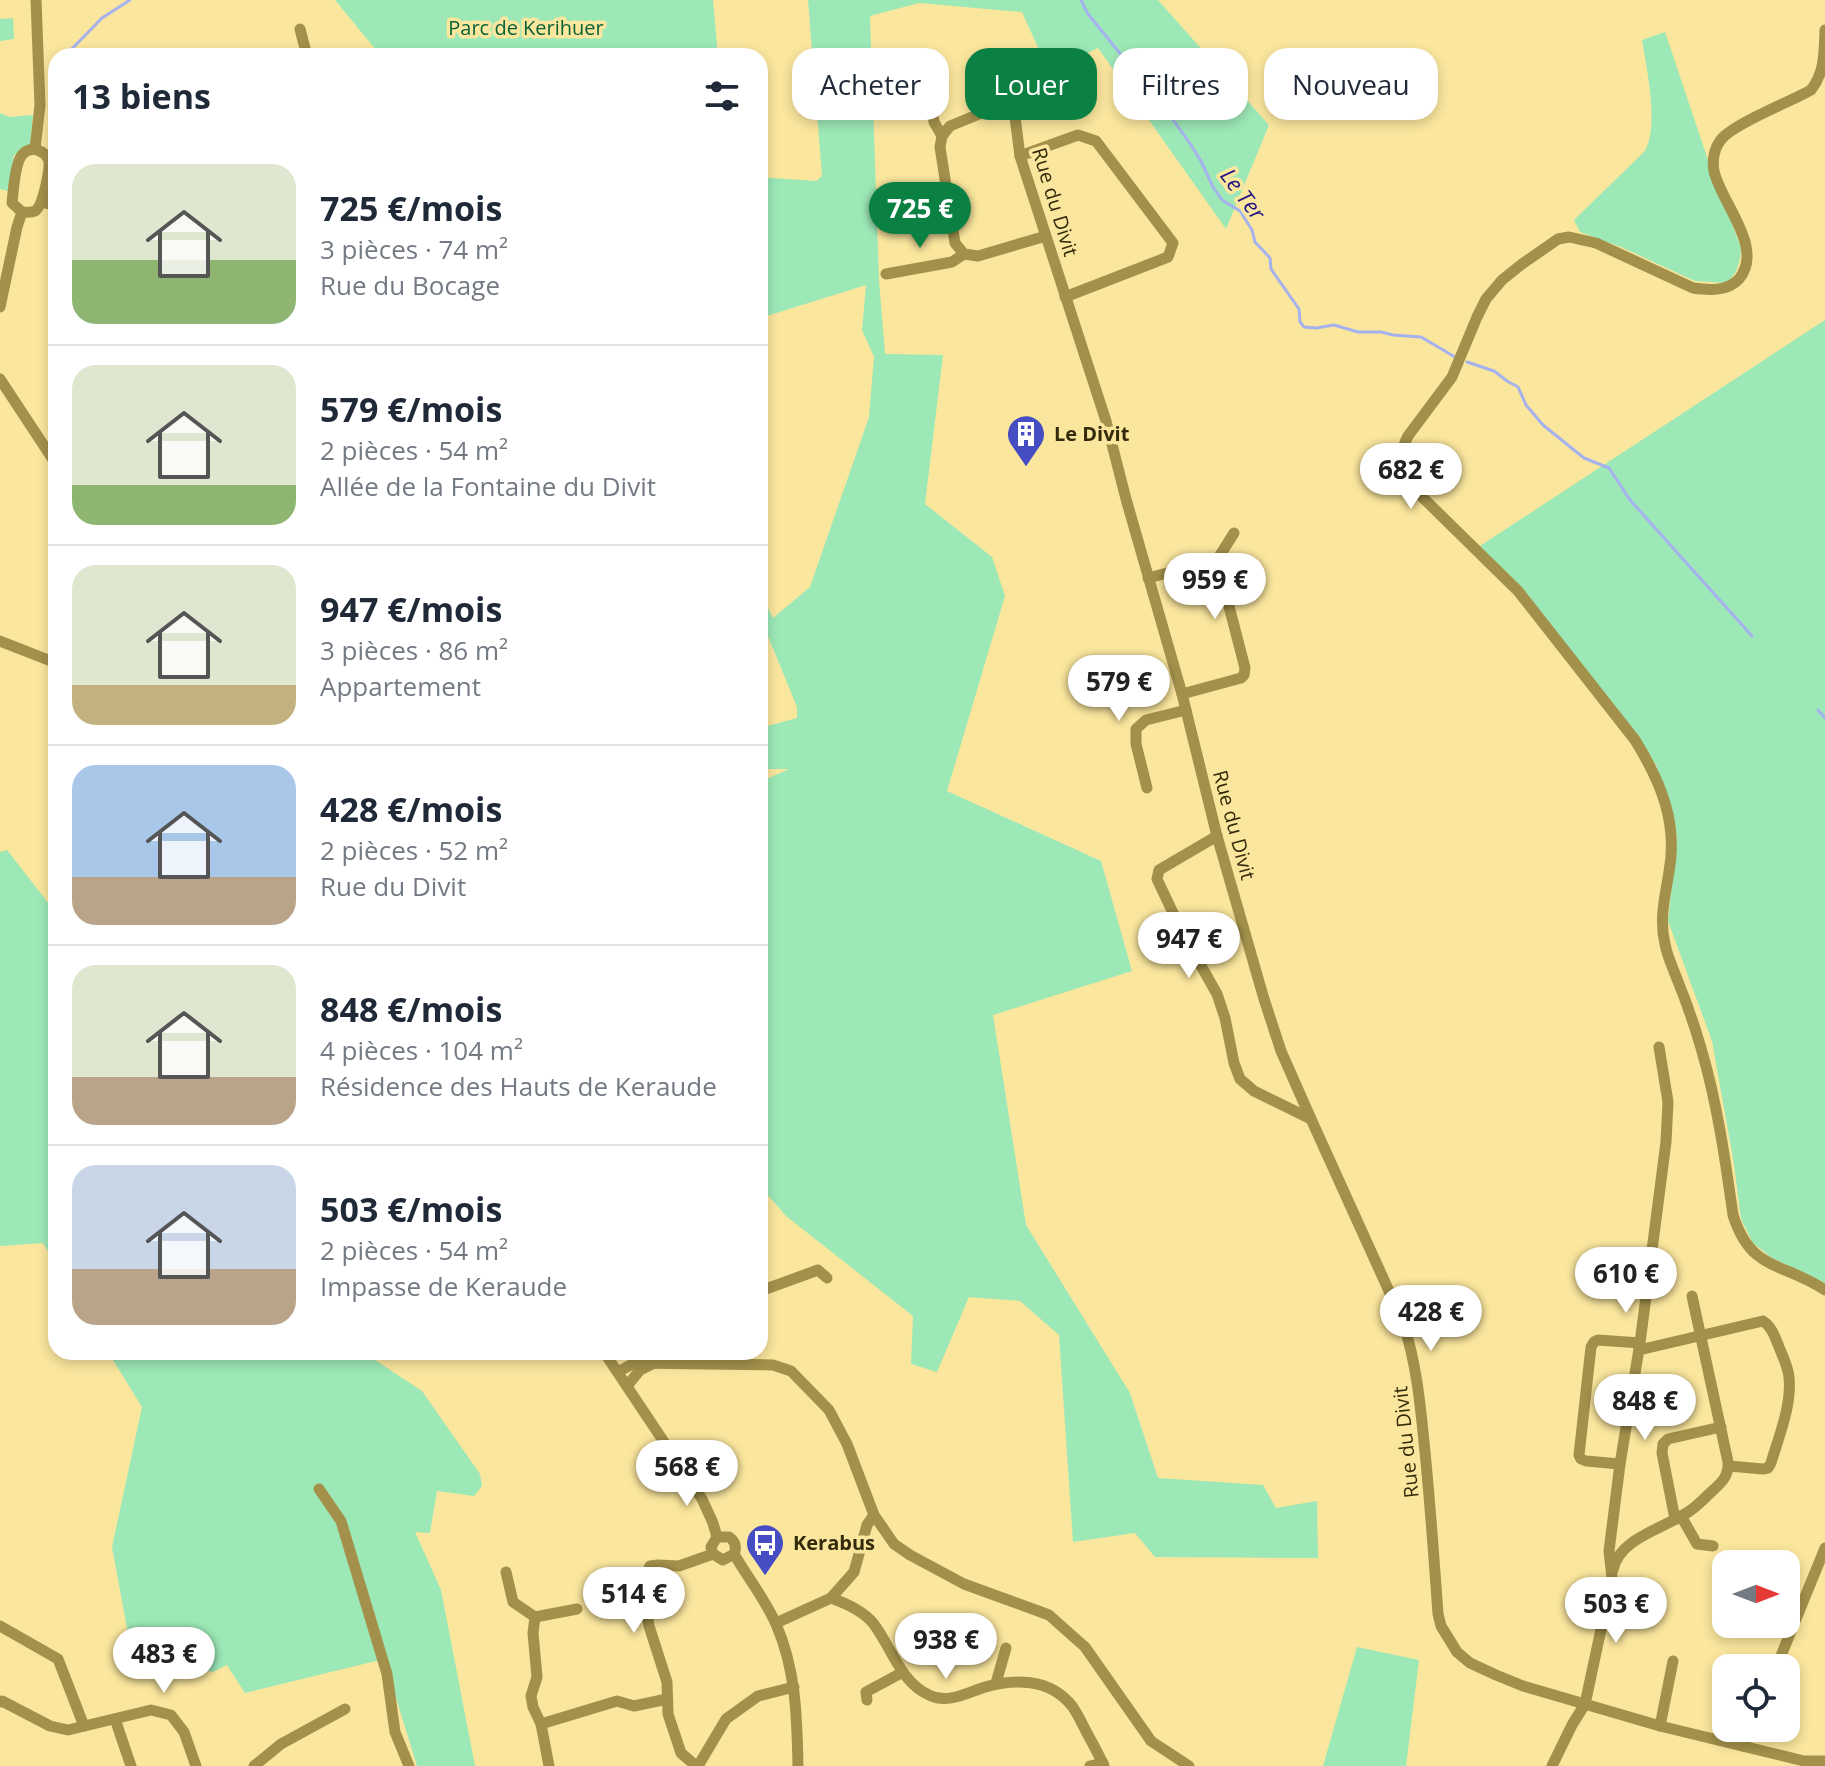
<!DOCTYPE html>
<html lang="fr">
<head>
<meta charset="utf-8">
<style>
	body { margin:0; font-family:"Open Sans",sans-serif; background:#f2f2f3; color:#1f2937; height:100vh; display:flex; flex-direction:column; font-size:30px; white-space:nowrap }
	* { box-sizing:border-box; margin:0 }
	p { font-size:26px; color:#747a83 }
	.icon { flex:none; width:44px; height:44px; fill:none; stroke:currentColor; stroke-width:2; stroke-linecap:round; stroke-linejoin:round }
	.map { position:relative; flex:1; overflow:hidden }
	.side { position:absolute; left:48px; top:48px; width:720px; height:1312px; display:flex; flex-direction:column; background:#fff; border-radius:24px; box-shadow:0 4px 12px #0003 }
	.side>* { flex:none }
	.top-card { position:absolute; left:792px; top:48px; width:760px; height:72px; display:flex; gap:16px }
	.needle { width:52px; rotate:90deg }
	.controls { position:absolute; left:1712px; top:1550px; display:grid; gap:16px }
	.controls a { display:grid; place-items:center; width:88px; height:88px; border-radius:16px; background:#fff; box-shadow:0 4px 12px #0003; font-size:40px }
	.price { position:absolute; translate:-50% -68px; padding:0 18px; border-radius:28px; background:#fff; color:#222; font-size:26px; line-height:52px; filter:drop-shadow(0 2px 4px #0008) }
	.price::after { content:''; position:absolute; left:50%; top:48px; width:24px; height:18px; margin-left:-12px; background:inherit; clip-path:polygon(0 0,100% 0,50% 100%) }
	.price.selected { background:#0b8043; color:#fff }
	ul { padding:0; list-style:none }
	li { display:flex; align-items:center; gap:24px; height:200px; padding:0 24px }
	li+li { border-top:2px solid #e0e1e3 }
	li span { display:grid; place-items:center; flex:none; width:224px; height:160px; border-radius:24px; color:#555 }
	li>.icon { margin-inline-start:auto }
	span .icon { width:96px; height:96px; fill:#fffc; stroke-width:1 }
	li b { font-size:34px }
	h2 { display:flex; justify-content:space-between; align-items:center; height:96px; padding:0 24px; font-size:34px }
	.pill { padding:0 28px; border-radius:24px; background:#fff; box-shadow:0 4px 12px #0003; font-size:28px; line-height:72px }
	.pill.selected { background:#0b8043; color:#fff }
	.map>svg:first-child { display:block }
	.green { fill:#9de8b7 }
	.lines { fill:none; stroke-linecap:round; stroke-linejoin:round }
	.stream { stroke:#a5b2ee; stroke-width:3 }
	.minor { stroke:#a3914b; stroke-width:11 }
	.labels { text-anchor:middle; stroke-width:7; stroke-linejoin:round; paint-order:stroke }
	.park-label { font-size:20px; fill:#0a6337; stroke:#fae69d }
	.street-label { font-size:20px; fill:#332b0c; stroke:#fae69d }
	.poi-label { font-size:20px; font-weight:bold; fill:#332b0c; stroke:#fae69d; text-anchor:start }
	.water-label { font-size:22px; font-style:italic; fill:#211286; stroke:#fae69d }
</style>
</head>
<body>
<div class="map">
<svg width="1825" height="1766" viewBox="0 0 1825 1766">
	<rect width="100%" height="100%" fill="#fae69d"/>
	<g class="green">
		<polygon points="335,0 713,0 718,56 381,56"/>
		<polygon points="808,0 1158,0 1269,125 1226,229 1098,48 1049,72 1022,12 919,3 870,16 879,281 885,354 943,355 925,504 992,557 1005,596 947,791 1101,861 1132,971 993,1015 1026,1225 1130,1393 1158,1478 1263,1485 1276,1508 1317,1501 1318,1558 1155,1557 1135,1533 1073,1542 1059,1335 1020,1301 969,1297 937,1372 911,1364 913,1316 786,1216 760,1186 760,782 789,769 760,769 760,728 797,718 797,707 760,617 760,593 773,618 810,587 869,417 874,357 862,330 866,285 760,318 760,177 816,181 822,176"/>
		<polygon points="13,18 14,39 0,41 0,19"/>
		<path d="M1665,32L1708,160L1741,248C1740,263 1738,272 1727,283L1695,281L1621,247L1580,232L1574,220L1645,151C1659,125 1647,70 1642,40Z"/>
		<polygon points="0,113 10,117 33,115 30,146 14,155 9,191 0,189"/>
		<polygon points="1825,320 1825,1283 1772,1258 1753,1243 1741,1219 1734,1164 1712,1041 1668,921 1677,840 1675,823 1656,765 1640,739 1480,546"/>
		<polygon points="7,850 56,913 56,974 52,979 56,993 56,1264 43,1243 0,1246 0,852"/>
		<polygon points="108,1352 363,1352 422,1391 480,1474 482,1486 474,1496 437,1491 430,1533 415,1532 441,1590 475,1766 417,1766 384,1659 245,1693 227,1665 213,1672 132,1655 112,1547 142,1407"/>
		<polygon points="1357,1647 1419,1660 1406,1766 1323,1766"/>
	</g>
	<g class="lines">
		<g class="stream">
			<polyline points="1081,0 1088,14 1131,67 1147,83 1191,145 1201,161 1213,187 1222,200 1240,211 1252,230 1255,242 1270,258 1271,269 1299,309 1300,322 1304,327 1316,328 1334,325 1358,332 1381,332 1393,335 1421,337 1455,357"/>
			<polyline points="65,56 102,18 130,0"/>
			<polyline points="1467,362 1494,371 1507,381 1518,387 1526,405 1543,425 1584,458 1609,468 1630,500 1752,636"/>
			<polyline points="1818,710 1825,718"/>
		</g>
		<g class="minor">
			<polyline points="300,29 307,56"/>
			<path d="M1825,30C1824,53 1825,72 1811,90C1790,102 1730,125 1720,141C1714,149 1712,161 1714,171C1721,203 1765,248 1739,279C1727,292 1708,290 1693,288L1596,243L1569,237L1558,239L1522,264L1502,280L1486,299L1477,317L1452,377L1408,436C1397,456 1403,473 1415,490L1518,591L1635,740C1661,782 1678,823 1669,872C1665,897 1659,919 1665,944C1667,956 1673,968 1677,979C1686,1001 1694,1024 1701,1048C1717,1102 1725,1158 1733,1215C1751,1272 1783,1262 1825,1290"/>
			<polyline points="925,67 934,122 942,136"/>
			<path d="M35,149C41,151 47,154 49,161C50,170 43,206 35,211C31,213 27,212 22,212L12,203C13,192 15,163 22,155C26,150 29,150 35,149Z"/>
			<polyline points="35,149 40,105 36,0"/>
			<polyline points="1020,156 1078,135 1096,141 1173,243 1168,257 1065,297"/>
			<polyline points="42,202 56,206"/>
			<path d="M1046,236L978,256L964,254L955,243L940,147L942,136L950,126L994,108L1007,109L1015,117L1020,156L1106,421L1126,499L1182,694L1217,836L1264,999L1281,1051L1311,1119L1403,1322C1416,1362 1420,1401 1424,1442C1430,1500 1434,1557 1438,1614L1441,1626L1457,1652L1470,1663L1496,1675L1523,1686L1660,1726L1804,1761H1825"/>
			<polyline points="886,274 952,262 964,254"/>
			<polyline points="0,307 17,227 22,212"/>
			<polyline points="0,379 56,464"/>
			<polyline points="1217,560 1234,533"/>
			<polyline points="1148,578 1217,560 1245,668 1244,675 1241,678 1182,694"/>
			<polyline points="0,641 56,663"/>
			<polyline points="1147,788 1136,744 1136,729 1146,720 1186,710"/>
			<polyline points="1217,836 1159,870 1157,879 1182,932 1217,994 1225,1018 1234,1063 1240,1079 1254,1091 1311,1119"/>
			<polyline points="760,1291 818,1270 827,1278"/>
			<path d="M1639,1350L1763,1321C1772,1327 1775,1337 1779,1347C1783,1357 1788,1367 1789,1377C1792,1405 1779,1436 1771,1463L1768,1468L1763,1469L1729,1466"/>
			<polyline points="604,1352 702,1499 713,1523 717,1537 711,1547 713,1554 723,1560 734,1554"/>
			<polyline points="618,1372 634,1363 773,1365 791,1371 829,1410 847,1444 874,1515 894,1544 910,1555 964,1584 1049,1615 1085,1647 1151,1741 1189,1766"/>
			<polyline points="627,1386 640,1370 652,1364"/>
			<polyline points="1620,1464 1586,1461 1581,1459 1579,1455 1591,1347 1594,1342 1598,1340 1640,1343"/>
			<polyline points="319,1489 341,1521 387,1674 395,1732 409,1766"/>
			<polyline points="1681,1516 1697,1544 1713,1546"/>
			<polyline points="1675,1519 1662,1453 1663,1444 1668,1439 1721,1427"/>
			<path d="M717,1537H729C735,1541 737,1547 734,1554C748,1578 765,1599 776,1624C796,1670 797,1717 798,1766"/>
			<path d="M1613,1570C1619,1537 1667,1528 1691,1510C1698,1505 1704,1499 1710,1493C1721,1483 1729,1477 1728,1462L1692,1296"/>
			<polyline points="506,1572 513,1602 535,1617 533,1633 537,1677 531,1696 533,1707 541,1724 549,1766"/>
			<polyline points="831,1598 854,1572 867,1525 874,1515"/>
			<polyline points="535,1617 577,1609"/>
			<path d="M776,1623L831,1598C845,1603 863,1611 873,1623C891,1646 900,1682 929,1695C946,1704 965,1694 982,1688C1013,1678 1050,1678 1072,1706C1078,1714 1082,1724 1087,1733C1093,1744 1099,1755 1104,1766"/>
			<polyline points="0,1626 58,1659 84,1726"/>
			<polyline points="1776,1668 1825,1548"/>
			<polyline points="996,1683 1006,1648"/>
			<polyline points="867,1700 866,1692 903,1672"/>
			<polyline points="0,1702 2,1701 50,1726 68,1730 151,1710 171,1715 184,1732 196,1766"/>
			<polyline points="115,1719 131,1766"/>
			<polyline points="541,1724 617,1701 634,1706 667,1699"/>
			<polyline points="1660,1726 1673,1661"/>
			<polyline points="1743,1746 1750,1728"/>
			<polyline points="254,1766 281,1744 345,1709"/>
			<polyline points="696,1766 681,1753 668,1714 667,1682 649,1626 644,1597 644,1578 650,1566 658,1565 679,1566 713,1554"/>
			<polyline points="698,1766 726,1719 758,1696 794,1687"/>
			<polyline points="1090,1766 1103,1763"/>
			<polyline points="1552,1766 1572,1725 1585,1704 1612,1578 1609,1551 1620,1464 1640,1343 1666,1142 1668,1102 1659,1047"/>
		</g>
	</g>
	<defs>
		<symbol id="building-pin" viewBox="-11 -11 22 30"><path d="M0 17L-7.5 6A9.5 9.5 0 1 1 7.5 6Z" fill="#464dc3" stroke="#fae69d"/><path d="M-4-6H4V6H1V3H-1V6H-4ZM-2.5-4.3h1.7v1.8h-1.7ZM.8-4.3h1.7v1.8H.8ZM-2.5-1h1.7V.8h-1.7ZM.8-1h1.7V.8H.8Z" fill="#fff"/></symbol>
		<symbol id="bus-pin" viewBox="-11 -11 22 30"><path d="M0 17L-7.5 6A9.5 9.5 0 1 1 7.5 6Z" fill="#464dc3" stroke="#fae69d"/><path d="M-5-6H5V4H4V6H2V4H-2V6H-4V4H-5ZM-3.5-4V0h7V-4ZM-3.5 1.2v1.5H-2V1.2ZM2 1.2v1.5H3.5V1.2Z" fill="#fff"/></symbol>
	</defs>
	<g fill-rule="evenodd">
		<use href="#building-pin" x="1004" y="412" width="44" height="60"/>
		<use href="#bus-pin" x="743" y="1521" width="44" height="60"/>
	</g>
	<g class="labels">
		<g class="park-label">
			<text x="526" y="35">Parc de Kerihuer</text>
		</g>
		<g class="street-label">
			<text transform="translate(1055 202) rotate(73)" y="7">Rue du Divit</text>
			<text transform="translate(1234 825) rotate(75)" y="7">Rue du Divit</text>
			<text transform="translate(1406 1442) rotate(-96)" y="7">Rue du Divit</text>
		</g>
		<g class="poi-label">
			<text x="1054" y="441">Le Divit</text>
			<text x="793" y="1550">Kerabus</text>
		</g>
		<g class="water-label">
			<text transform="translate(1243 194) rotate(53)" y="8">Le Ter</text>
		</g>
	</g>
</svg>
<div class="controls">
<a><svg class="needle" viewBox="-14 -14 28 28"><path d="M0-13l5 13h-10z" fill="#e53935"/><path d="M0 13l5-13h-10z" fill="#747a83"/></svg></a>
<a><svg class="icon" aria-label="locate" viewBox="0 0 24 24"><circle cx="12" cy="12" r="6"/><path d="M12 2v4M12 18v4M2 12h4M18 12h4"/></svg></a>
</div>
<b class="price selected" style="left:920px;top:250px">725 €</b>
<b class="price" style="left:1411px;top:511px">682 €</b>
<b class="price" style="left:1215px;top:621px">959 €</b>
<b class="price" style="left:1119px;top:723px">579 €</b>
<b class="price" style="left:1189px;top:980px">947 €</b>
<b class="price" style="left:1626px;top:1315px">610 €</b>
<b class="price" style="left:1431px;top:1353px">428 €</b>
<b class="price" style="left:1645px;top:1442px">848 €</b>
<b class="price" style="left:687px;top:1508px">568 €</b>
<b class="price" style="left:634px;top:1635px">514 €</b>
<b class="price" style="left:1616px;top:1645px">503 €</b>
<b class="price" style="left:946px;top:1681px">938 €</b>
<b class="price" style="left:164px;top:1695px">483 €</b>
<div class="top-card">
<a class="pill">Acheter</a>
<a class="pill selected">Louer</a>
<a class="pill">Filtres</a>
<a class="pill">Nouveau</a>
</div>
<section class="side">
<h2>13 biens<svg class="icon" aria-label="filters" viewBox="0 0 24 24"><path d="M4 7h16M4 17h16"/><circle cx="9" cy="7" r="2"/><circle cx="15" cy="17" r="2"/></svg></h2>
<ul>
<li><span style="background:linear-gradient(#dfe7d0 60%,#8fb573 0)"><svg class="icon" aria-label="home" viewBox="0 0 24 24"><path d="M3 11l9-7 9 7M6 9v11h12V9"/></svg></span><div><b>725 €/mois</b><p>3 pièces · 74 m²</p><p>Rue du Bocage</p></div></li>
<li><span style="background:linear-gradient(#dfe7d0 75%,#8fb573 0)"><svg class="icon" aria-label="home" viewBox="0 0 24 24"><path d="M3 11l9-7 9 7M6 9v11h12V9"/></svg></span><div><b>579 €/mois</b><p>2 pièces · 54 m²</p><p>Allée de la Fontaine du Divit</p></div></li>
<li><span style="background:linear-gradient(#dfe7d0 75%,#c2b280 0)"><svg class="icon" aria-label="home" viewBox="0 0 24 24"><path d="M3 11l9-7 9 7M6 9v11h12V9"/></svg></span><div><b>947 €/mois</b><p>3 pièces · 86 m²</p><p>Appartement</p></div></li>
<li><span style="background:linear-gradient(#a9c7e8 70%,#b9a48a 0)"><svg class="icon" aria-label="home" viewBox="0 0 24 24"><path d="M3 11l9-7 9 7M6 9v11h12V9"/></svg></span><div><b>428 €/mois</b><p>2 pièces · 52 m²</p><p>Rue du Divit</p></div></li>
<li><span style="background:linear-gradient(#dfe7d0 70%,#b9a48a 0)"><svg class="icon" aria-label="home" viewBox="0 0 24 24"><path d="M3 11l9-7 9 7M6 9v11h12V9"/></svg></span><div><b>848 €/mois</b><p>4 pièces · 104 m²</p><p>Résidence des Hauts de Keraude</p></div></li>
<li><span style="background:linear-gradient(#c9d6e8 65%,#b9a48a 0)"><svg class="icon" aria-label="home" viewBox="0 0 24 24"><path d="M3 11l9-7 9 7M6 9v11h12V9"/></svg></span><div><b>503 €/mois</b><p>2 pièces · 54 m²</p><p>Impasse de Keraude</p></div></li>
</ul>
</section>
</div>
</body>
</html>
